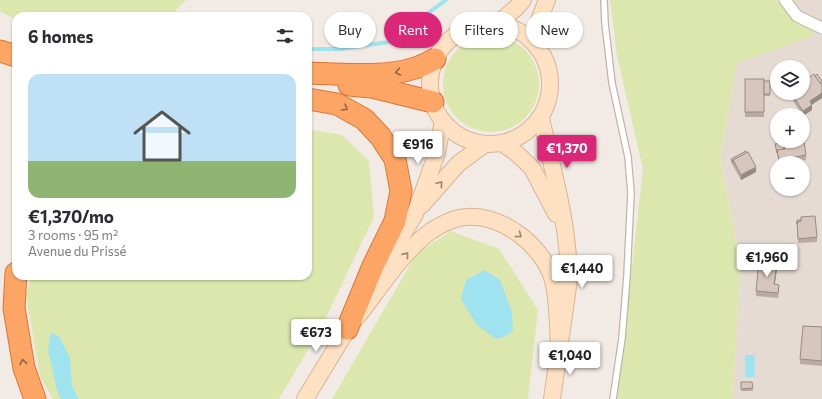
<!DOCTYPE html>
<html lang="en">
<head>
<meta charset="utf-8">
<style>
	body { margin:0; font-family:Commissioner,sans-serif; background:#f7f7f7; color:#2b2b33; height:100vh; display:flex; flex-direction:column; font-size:15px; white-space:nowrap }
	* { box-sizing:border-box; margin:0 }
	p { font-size:13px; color:#7c7c81 }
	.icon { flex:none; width:22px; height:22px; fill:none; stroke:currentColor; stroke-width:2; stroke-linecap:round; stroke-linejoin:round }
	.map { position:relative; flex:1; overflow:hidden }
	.sheet { position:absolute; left:12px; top:12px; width:300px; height:268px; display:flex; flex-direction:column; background:#fff; border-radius:12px; box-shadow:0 1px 3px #0004 }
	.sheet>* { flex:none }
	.banner { position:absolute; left:324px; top:12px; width:380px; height:36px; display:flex; gap:8px }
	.buttons { position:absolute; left:770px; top:60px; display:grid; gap:8px }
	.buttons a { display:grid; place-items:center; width:40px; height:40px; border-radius:50%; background:#fff; box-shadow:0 1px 3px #0004; font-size:20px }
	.price { position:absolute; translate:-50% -34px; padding:0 9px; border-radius:4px; background:#fff; color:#222; font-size:13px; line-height:26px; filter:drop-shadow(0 1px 2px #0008) }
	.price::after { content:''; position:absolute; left:50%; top:24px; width:12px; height:9px; margin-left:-6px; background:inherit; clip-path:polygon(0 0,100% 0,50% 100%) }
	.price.active { background:#db2777; color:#fff }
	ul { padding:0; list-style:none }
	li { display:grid; align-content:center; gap:8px; height:212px; padding:0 16px }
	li+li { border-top:1px solid #e1e1e2 }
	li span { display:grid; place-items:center; height:124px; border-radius:12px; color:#555 }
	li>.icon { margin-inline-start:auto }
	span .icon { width:72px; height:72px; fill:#fffc; stroke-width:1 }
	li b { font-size:17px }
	h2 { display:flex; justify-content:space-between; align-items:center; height:48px; padding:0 16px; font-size:17px }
	.tag { padding:0 14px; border-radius:18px; background:#fff; box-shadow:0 1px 3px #0004; font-size:14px; line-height:36px }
	.tag.active { background:#db2777; color:#fff }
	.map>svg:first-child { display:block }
	.residential { fill:#e6dbd3; fill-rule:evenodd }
	.green { fill:#dbe7ad }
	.water { fill:#a0e3f0 }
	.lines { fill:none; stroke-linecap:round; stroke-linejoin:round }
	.stream { stroke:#a0e3f0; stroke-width:4 }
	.lane-casing { stroke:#c1b3aa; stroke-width:8 }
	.street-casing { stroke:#c1b3aa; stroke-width:13 }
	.secondary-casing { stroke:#d6b596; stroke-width:18 }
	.highway-casing { stroke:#dd7634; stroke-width:23 }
	.lane { stroke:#fff; stroke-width:5.5 }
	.street { stroke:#fff; stroke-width:11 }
	.secondary { stroke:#fee1c2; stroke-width:16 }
	.highway { stroke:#fda564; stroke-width:21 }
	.wall { fill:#b9aaa3 }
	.shaded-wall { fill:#968b84 }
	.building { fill:#d7c6bd; stroke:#968b84 }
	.oneway { stroke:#8e6547 }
	.oneway2 { stroke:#988574 }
</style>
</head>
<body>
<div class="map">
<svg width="822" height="399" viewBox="0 0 822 399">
	<rect width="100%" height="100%" fill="#f2ebe5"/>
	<path class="residential" d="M795,0H822V399H733L740,262L720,158L737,62L814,35ZM777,67H803V93H777ZM777,115H803V141H777ZM777,163H803V189H777Z"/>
	<g class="green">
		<polygon points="0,0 186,0 170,16 16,16 16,19 0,12"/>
		<polygon points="610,0 795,0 815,35 737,63 720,158 740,262 733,399 617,399 643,169 617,56"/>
		<circle cx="491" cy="84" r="48"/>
		<polygon points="308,129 342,135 369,161 374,217 321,328 279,399 53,399 40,376 26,295 31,276 308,276"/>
		<polygon points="451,231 499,249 538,310 528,399 332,399 417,253"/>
	</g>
	<g class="water">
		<polygon points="485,270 500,280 512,312 513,331 504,337 496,339 477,325 461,299 466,280"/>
		<polygon points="51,333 59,336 70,358 72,386 79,399 61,399 57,390 48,350"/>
		<rect x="745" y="355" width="10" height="22"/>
	</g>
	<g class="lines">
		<polyline class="stream" points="308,49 340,49 389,42 446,0"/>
		<defs>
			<polyline id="lane" points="604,0 605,23 612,83 628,157 631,193 627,276 622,338 613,399"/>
			<polyline id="street" points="785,0 797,16 822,28"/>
			<g id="secondary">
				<circle cx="490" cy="84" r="60"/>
				<polyline points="497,24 516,8 523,0"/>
				<polyline points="536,45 539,20 547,0"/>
				<path d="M541,118C553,172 569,225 569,280L552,399"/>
				<polyline points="502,143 515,152 532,168 556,214"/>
				<polyline points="422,205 458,164 485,144"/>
				<polyline points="377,277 415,214 437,153 443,121"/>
				<path d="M358,316C379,289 404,250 431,231C439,226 449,220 459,218C498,209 547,247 554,285C558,304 558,329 559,349"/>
				<polyline points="305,399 353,320"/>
			</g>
			<g id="highway">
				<polyline points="0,51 16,56"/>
				<path d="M308,73C339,74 386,78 415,68C422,66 429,62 435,59"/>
				<polyline points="349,85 372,87 433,102"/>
				<polyline points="308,99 337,104 364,119 380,136 395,159 401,191 395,221 373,266 347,329"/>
				<polyline points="16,273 14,308 24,368 35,399"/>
			</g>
		</defs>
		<use href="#lane" class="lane-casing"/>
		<use href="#street" class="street-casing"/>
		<use href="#secondary" class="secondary-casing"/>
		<use href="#highway" class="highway-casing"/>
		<use href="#lane" class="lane"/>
		<use href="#street" class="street"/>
		<use href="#secondary" class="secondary"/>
		<use href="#highway" class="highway"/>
	</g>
	<g class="wall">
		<polygon points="815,76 822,81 822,98 812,104 812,110 803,116 793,101 793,96 803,93"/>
		<polygon points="745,79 770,84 770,96 764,96 764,117 745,117"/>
		<polygon points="783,141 806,155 806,160 789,163 779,163 775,144 783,142"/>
		<polygon points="731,159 756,172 741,180 731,162"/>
		<polygon points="797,220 817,237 817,242 798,243"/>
		<polygon points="777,268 775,284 779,290 778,298 756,296 756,291"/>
		<polygon points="822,327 822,366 800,364 800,359"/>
		<polygon points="741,382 752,382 753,391 741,391"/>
	</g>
	<g class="shaded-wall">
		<polygon points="822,93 822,98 810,106 810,101"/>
		<polygon points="812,105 812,110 803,116 803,111"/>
		<polygon points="756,167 756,172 741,180 741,175"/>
		<polygon points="777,263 777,268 774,289 774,284"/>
	</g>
	<g class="building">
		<polygon points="814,74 821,84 822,83 822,93 810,101 812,105 803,111 793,96 798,93 803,93 803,82"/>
		<polygon points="817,74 822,81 822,83 821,84 815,76"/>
		<rect x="745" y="79" width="19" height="33"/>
		<rect x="764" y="81" width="6" height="13"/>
		<polygon points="803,136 806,155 779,160 777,150 785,149 783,141 803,141"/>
		<polygon points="783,142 784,149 777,150 777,153 775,144"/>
		<polygon points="746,151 747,153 733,160 733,163 731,159"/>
		<polygon points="748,152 756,167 741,175 733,160"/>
		<polygon points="815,216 817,237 798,239 797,222 801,221 801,217"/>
		<polygon points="797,220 801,220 801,221 797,222 797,224"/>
		<polygon points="759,261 777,263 774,284 779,285 778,293 756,291"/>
		<polygon points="803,326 822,327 822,361 800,359"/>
		<polygon points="741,382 752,382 753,388 741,389"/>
	</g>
	<defs><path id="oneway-chevron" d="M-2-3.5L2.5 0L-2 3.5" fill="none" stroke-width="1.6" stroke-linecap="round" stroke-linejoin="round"/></defs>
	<g class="oneway">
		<use href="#oneway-chevron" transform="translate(398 72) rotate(170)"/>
		<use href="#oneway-chevron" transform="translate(345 108) rotate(30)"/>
		<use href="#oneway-chevron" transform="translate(23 362) rotate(-101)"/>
	</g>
	<g class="oneway2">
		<use href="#oneway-chevron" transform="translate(440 184) rotate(-49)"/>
		<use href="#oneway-chevron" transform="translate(519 235) rotate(37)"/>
		<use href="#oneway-chevron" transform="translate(406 255) rotate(-51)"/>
	</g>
</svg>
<div class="buttons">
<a><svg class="icon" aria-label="layers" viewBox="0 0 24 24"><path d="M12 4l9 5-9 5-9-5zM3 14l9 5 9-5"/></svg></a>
<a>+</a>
<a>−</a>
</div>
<b class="price" style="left:418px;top:165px">€916</b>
<b class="price active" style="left:567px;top:169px">€1,370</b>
<b class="price" style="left:767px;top:278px">€1,960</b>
<b class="price" style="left:582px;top:289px">€1,440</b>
<b class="price" style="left:316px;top:353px">€673</b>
<b class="price" style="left:570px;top:376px">€1,040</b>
<div class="banner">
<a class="tag">Buy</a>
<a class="tag active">Rent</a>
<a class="tag">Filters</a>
<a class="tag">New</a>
</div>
<section class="sheet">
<h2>6 homes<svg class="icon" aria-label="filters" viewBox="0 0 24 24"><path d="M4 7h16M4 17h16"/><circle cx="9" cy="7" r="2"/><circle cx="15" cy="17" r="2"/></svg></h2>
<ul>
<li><span style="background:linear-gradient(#bfe0f5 70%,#8fb573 0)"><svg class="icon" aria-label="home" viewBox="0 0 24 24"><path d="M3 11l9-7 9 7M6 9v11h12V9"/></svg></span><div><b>€1,370/mo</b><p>3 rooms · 95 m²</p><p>Avenue du Prissé</p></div></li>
</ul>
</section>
</div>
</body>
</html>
